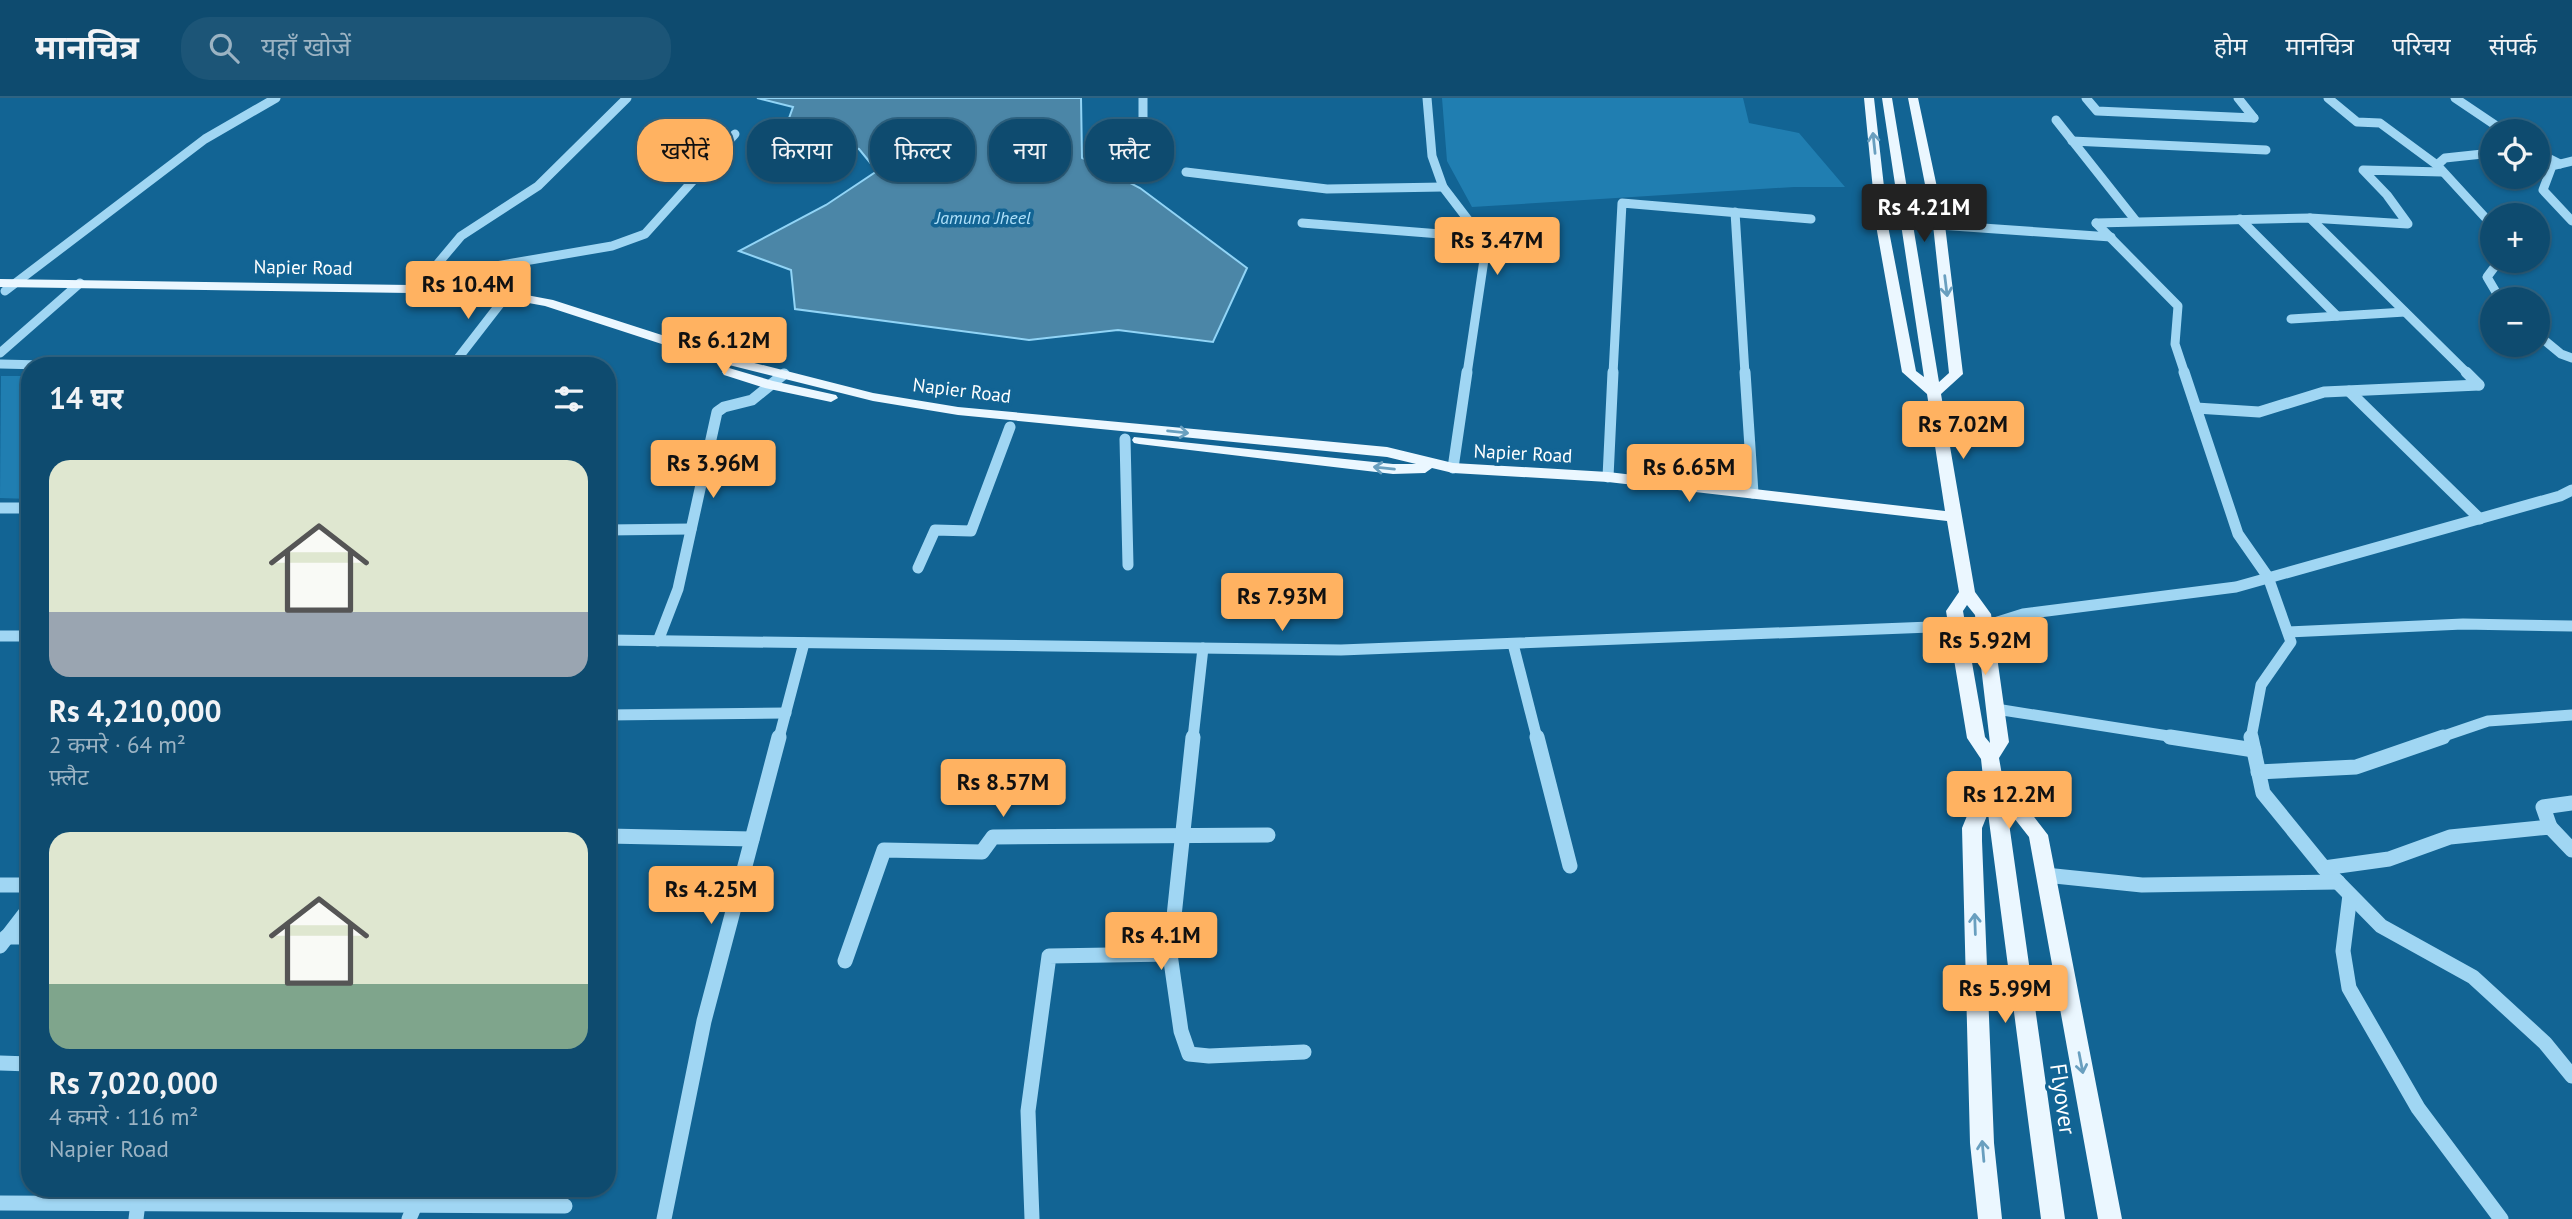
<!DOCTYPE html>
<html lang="hi">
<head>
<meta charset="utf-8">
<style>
	body { margin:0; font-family:"PT Sans","Noto Sans Devanagari",sans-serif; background:#1c5577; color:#f1f3f6; height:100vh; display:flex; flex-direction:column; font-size:26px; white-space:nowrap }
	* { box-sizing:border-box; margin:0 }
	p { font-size:23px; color:#9bb3c3 }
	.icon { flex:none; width:38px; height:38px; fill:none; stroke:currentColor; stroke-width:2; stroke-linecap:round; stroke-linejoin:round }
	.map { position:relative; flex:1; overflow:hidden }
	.details { position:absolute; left:21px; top:259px; width:595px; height:840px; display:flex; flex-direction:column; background:#0e4b6f; border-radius:28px; box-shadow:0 2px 5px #0004,0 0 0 2px #2e6382 }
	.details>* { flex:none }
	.top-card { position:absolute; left:637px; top:21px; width:665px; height:63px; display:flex; gap:14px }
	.buttons { position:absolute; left:2480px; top:21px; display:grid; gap:14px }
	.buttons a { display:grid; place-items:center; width:70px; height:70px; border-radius:50%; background:#0e4b6f; box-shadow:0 2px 5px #0004,0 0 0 2px #2e6382; font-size:35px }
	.price { position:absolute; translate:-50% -60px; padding:0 16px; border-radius:7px; background:#ffb261; color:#111; font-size:23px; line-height:46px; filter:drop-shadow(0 2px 4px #0008) }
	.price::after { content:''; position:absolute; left:50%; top:42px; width:21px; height:16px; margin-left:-10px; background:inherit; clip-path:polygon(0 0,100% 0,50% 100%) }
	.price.current { background:#222; color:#fff }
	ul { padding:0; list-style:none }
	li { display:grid; align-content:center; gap:14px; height:371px; padding:0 28px }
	li span { display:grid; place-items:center; height:217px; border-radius:21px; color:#555 }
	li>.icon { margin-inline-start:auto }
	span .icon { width:126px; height:126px; fill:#fffc; stroke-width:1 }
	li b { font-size:30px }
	h2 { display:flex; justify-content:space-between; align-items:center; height:84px; padding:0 28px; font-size:30px }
	.tag { padding:0 24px; border-radius:28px; background:#0e4b6f; box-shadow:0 2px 5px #0004,0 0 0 2px #2e6382; font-size:24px; line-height:63px }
	.tag.current { background:#ffb261; color:#111 }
	header { display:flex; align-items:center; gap:42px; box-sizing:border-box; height:98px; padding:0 35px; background:#0e4b6f; border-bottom:2px solid #2e6382 }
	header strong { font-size:33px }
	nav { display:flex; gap:38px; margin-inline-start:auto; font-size:24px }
	.search { width:490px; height:63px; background:#1c5577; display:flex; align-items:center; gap:18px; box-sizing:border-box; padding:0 24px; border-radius:28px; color:#9bb3c3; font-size:26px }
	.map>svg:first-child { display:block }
	.green { fill:#207eb1 }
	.water { fill:#4b86a7; stroke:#91d4f6; stroke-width:2 }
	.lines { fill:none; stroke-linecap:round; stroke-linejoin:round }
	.minor-far2 { stroke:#a0d6f3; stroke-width:9 }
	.minor-far1 { stroke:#a0d6f3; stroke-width:11 }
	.minor { stroke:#a0d6f3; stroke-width:15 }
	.major { fill:#ebf7ff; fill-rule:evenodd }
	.oneway { stroke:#699fbf }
	.labels { text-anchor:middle; stroke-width:7; stroke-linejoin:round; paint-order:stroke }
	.far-water-label { font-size:18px; font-style:italic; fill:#b0e1fa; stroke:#126494 }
	.street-label { font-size:19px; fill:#fff; stroke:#126494 }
	.near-street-label { font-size:23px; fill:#fff; stroke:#126494 }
</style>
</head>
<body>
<header>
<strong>मानचित्र</strong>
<div class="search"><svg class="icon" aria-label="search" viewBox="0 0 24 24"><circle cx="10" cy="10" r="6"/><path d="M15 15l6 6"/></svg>यहाँ खोजें</div>
<nav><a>होम</a><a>मानचित्र</a><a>परिचय</a><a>संपर्क</a></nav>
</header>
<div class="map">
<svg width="2572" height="1121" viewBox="0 0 2572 1121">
	<rect width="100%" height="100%" fill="#126494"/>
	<g class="green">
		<polygon points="1442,0 1743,0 1749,25 1799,35 1845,89 1794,89 1472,109 1447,63"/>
		<polygon points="1,278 30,278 30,401 0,400"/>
	</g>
	<polygon class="water" points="757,0 1081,0 1082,60 1140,90 1247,170 1213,244 1118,232 1029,242 795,211 791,172 739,153 826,107 877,73 859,51 784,34 793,9"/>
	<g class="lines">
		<g class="minor-far2">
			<polyline points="1143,0 1143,24"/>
			<polyline points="1427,0 1432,58 1443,89 1472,127 1485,155 1467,276"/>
			<polyline points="2086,0 2097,13 2254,20"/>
			<polyline points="2238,0 2254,20"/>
			<polyline points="2328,0 2357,24 2380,25 2437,67"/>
			<polyline points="2455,0 2504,33"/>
			<polyline points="2056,22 2136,123"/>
			<polyline points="2072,43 2266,52"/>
			<polyline points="2492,55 2445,60 2437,67 2492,127"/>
			<polyline points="2538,55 2560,66"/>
			<polyline points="2572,63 2552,68 2543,92 2572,123"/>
			<polyline points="1186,74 1327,91 1443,89"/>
			<polyline points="1735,114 1745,276"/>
			<polyline points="2310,120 2468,276"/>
			<polyline points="2240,121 2337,218"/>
			<polyline points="1302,125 1478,139"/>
			<polyline points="2096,125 2178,208 2175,246 2185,276"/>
			<polyline points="2096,125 2310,120 2408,126 2387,97 2363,72 2442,74"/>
			<polyline points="1939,127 2111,139"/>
			<polyline points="2499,163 2487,179 2500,201"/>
			<polyline points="426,180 612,148 645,136 735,36"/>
			<polyline points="424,182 461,138 538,88 627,0"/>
			<polyline points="5,193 205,41 276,0"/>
			<polyline points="2291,221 2405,214"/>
			<polyline points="2538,237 2561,256 2572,260"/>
			<polyline points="0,255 80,185"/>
			<polyline points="0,266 87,268"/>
			<polyline points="452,268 507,197"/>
			<polyline points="1613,276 1622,105 1811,121"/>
		</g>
		<g class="minor-far1">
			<polyline points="1745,274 1753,395"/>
			<polyline points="2184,274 2238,436 2268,479 2291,544 2261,587 2251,640"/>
			<polyline points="2466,274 2479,287"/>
			<polyline points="2349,293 2480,421"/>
			<polyline points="2196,310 2259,314 2324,294 2479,287"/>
			<polyline points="1125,341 1128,467"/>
			<polyline points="1453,370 1467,274"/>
			<polyline points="1608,379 1613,274"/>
			<polyline points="0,410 30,410"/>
			<polyline points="607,432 691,431"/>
			<polyline points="918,470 935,432 971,433 1010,329"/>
			<polyline points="1985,528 2023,516 2236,489 2560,398 2572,392"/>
			<polyline points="2288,534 2463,526 2572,528"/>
			<polyline points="0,538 30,538"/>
			<polyline points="607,542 1341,552 1956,528"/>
			<polyline points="658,543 678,491 717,314 724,309 752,302 784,276"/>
			<polyline points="1513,546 1537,640"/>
			<polyline points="1996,611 2181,640"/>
			<polyline points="607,617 786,615"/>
			<polyline points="779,640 804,545"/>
			<polyline points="1193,640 1203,550"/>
			<polyline points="2438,640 2488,623 2572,617"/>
		</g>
		<g class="minor">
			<polyline points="1537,639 1570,768"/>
			<polyline points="2170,639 2254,652"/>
			<polyline points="2251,639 2263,695 2324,770 2381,828 2473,879 2545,945 2572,978"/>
			<polyline points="2258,674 2356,669 2443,639"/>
			<polyline points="2550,729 2543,709 2572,705"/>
			<polyline points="607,738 752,741"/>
			<polyline points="2324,770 2389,761 2450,739 2550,729 2572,752"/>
			<polyline points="2045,777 2142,787 2338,784"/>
			<polyline points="0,787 30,787"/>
			<polyline points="2350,797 2343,853 2349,890 2418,1010 2501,1121"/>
			<polyline points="6,839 30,839"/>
			<polyline points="0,848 30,809"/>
			<polyline points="1170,856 1181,933 1189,956 1209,958 1304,954"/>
			<polyline points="845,863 884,752 982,754 993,739 1268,737"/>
			<polyline points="0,965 30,966"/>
			<polyline points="0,1105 565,1108"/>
			<polyline points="136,1121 138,1105"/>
			<polyline points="409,1121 415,1107"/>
			<polyline points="664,1121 704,923 779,639"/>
			<polyline points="1032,1121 1028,1013 1049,858 1170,856 1193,639"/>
		</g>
		<g class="major">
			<path d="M1864,0H1874L1889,133L1916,273L1924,279L1882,0H1892L1939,284L1949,275L1933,127L1908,0H1918L1945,127L1963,276L1941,296L1975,494L1991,516L2009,644L1999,660L2002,677L2048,737L2122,1121H2098L2029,739L2007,711L2065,1121H2041L1988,715L1982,730V743L1994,1045L2002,1121H1978L1970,1045L1962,730L1983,679L1981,661L1967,640L1946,513L1959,494L1947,423L1608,384L1453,375L1432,370L1425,375L1393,376L1139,346L1134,345L1132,342L1134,339L1393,366H1416L1387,359L958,317L873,303L717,264L545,208L479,196L0,189V181L479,188L553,202L727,258L873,295L958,309L1387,349L1453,365L1608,374L1945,413L1927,296L1902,274L1877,133ZM1967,507L1975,517L1990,645L1985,639L1963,513Z"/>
			<polygon points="729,270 773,283 836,297 838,300 831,304 765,290 724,277 722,274"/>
		</g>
	</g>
	<defs><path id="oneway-shaft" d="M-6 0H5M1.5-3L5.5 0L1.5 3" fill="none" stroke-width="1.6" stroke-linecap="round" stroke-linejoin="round" transform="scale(1.75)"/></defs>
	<g class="oneway">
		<use href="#oneway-shaft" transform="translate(1874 45) rotate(-96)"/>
		<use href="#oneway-shaft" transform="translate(1946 188) rotate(83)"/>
		<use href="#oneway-shaft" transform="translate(1178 334) rotate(6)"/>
		<use href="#oneway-shaft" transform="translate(1384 370) rotate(-174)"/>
		<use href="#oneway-shaft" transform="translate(1975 826) rotate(-92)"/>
		<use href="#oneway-shaft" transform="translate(2081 965) rotate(79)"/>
		<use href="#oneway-shaft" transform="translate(1983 1053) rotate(-95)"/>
	</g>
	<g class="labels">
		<g class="far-water-label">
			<text x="983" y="126">Jamuna Jheel</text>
		</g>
		<g class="street-label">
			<text transform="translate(303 169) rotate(1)" y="7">Napier Road</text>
			<text transform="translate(962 292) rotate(7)" y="7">Napier Road</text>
			<text transform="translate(1523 355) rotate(3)" y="7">Napier Road</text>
		</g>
		<g class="near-street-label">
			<text transform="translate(2063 1001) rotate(82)" y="8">Flyover</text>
		</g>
	</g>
</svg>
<div class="buttons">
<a><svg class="icon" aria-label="locate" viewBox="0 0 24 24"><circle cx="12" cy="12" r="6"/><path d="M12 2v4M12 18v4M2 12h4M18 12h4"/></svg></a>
<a>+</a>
<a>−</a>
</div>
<b class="price current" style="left:1924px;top:146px">Rs 4.21M</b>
<b class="price" style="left:1497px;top:179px">Rs 3.47M</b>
<b class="price" style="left:468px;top:223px">Rs 10.4M</b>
<b class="price" style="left:724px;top:279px">Rs 6.12M</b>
<b class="price" style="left:1963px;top:363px">Rs 7.02M</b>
<b class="price" style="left:713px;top:402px">Rs 3.96M</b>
<b class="price" style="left:1689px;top:406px">Rs 6.65M</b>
<b class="price" style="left:1282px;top:535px">Rs 7.93M</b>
<b class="price" style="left:1985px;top:579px">Rs 5.92M</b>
<b class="price" style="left:1003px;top:721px">Rs 8.57M</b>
<b class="price" style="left:2009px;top:733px">Rs 12.2M</b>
<b class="price" style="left:711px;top:828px">Rs 4.25M</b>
<b class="price" style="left:1161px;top:874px">Rs 4.1M</b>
<b class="price" style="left:2005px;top:927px">Rs 5.99M</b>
<div class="top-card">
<a class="tag current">खरीदें</a>
<a class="tag">किराया</a>
<a class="tag">फ़िल्टर</a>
<a class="tag">नया</a>
<a class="tag">फ़्लैट</a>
</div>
<section class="details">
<h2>14 घर<svg class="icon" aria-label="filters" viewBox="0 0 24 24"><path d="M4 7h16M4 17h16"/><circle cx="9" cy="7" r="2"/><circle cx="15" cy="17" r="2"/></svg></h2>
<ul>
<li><span style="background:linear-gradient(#dfe7d0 70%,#9aa5b1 0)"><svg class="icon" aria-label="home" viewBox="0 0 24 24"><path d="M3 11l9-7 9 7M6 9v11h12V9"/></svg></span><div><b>Rs 4,210,000</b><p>2 कमरे · 64 m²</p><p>फ़्लैट</p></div></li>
<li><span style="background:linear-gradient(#dfe7d0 70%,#7fa58c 0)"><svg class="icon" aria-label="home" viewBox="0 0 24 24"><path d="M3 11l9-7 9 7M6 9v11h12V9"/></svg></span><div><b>Rs 7,020,000</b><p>4 कमरे · 116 m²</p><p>Napier Road</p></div></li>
</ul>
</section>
</div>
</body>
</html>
